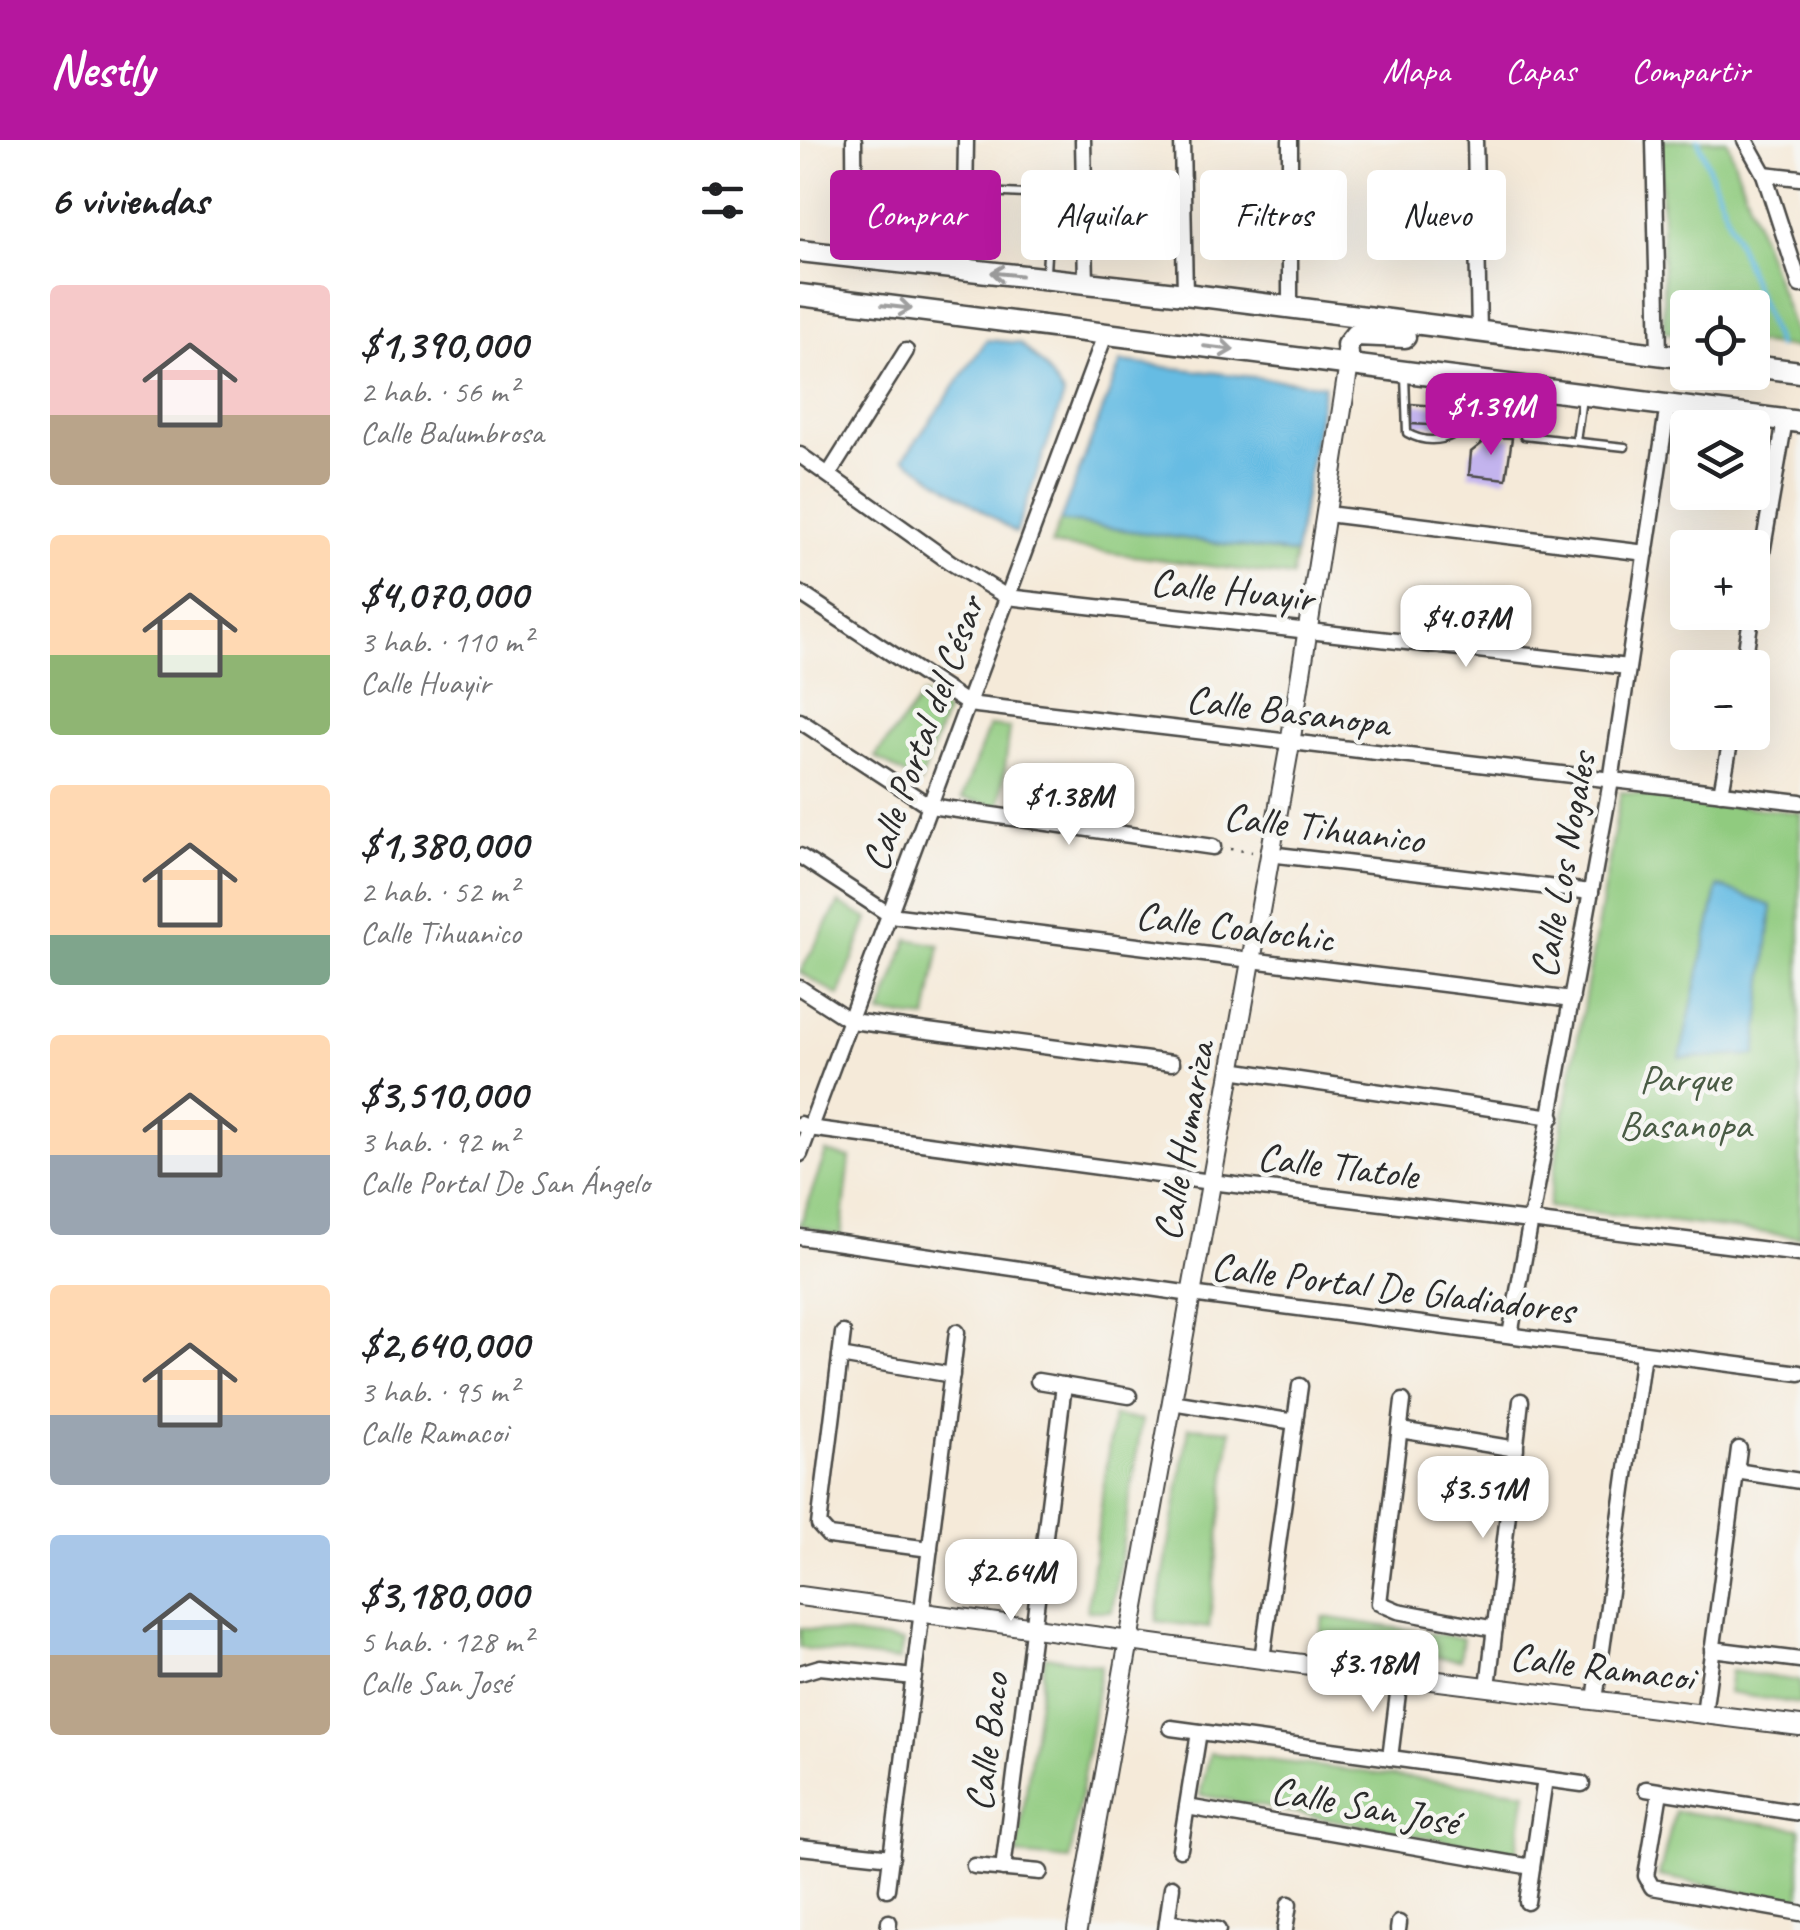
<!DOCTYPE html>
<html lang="es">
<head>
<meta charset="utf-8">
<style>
	body { margin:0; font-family:Caveat,sans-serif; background:#f6f6f6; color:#202124; height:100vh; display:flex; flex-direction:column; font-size:38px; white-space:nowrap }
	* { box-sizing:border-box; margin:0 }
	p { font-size:32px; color:#757577 }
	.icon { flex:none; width:55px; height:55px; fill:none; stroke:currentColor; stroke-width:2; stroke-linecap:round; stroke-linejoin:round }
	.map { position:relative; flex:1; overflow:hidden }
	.drawer { display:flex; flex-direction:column; background:#fff; width:800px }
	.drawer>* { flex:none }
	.banner { position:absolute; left:30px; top:30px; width:820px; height:90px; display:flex; gap:20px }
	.buttons { position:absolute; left:870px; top:150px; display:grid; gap:20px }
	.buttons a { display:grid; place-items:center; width:100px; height:100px; border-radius:10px; background:#fff; box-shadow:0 10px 40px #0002; font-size:50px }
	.price { position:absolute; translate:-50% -85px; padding:0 22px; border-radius:20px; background:#fff; color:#222; font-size:32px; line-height:65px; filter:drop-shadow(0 2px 5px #0008) }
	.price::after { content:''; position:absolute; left:50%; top:60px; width:30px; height:22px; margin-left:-15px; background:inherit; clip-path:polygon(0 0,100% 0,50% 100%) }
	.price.current { background:#b5179e; color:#fff }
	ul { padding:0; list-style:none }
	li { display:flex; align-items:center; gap:30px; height:250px; padding:0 50px }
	li span { display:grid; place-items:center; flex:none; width:280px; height:200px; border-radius:10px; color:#555 }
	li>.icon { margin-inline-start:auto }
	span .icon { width:120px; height:120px; fill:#fffc; stroke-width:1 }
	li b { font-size:42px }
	h2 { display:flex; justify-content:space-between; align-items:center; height:120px; padding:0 50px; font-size:42px }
	.pill { padding:0 35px; border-radius:10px; background:#fff; box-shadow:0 10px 40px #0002; font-size:35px; line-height:90px }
	.pill.current { background:#b5179e; color:#fff }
	header { display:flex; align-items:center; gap:60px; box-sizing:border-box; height:140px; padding:0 50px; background:#b5179e; color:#fff }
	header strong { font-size:48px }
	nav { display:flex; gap:55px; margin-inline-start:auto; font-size:35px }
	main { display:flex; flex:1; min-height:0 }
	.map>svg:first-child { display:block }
	.green { fill:#90cb7f; stroke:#5e7b55; stroke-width:2.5 }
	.water { fill:#66bce3; stroke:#487487; stroke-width:2.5 }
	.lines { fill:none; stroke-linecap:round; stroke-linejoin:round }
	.stream { stroke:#66bce3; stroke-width:5 }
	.building { fill:#c3b4ee }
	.service-casing { stroke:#494845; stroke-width:11 }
	.minor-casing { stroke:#494845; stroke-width:19 }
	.tertiary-casing { stroke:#494845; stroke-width:22 }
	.secondary-casing { stroke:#494845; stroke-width:25 }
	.path { stroke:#494845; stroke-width:2.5; stroke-dasharray:2.5 8; stroke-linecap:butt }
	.service { stroke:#fff; stroke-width:6 }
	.minor { stroke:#fff; stroke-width:14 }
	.tertiary { stroke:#fff; stroke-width:18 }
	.secondary { stroke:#fff; stroke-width:20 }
	.oneway { stroke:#a0a0a0 }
	.labels { text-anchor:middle; stroke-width:9; stroke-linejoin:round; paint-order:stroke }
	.street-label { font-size:40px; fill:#2b2b2b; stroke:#f6f6f2 }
	.park-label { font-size:40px; fill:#495b44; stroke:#f6f6f2 }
</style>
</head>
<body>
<header>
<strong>Nestly</strong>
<nav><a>Mapa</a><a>Capas</a><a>Compartir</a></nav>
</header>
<main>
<section class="drawer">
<h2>6 viviendas<svg class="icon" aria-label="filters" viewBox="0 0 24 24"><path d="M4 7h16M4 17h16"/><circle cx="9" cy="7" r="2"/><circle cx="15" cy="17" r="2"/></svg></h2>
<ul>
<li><span style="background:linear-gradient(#f6c9c9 65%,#b9a48a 0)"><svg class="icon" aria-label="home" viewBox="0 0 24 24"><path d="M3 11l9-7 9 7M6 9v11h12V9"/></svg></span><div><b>$1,390,000</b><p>2 hab. · 56 m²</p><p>Calle Balumbrosa</p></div></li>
<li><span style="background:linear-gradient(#ffd9b3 60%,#8fb573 0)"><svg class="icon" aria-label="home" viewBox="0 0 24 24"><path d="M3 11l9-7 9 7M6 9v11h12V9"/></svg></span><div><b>$4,070,000</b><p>3 hab. · 110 m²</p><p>Calle Huayir</p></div></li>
<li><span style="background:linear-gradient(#ffd9b3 75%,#7fa58c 0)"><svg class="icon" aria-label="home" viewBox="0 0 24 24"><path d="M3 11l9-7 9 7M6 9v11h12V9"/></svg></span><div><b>$1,380,000</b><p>2 hab. · 52 m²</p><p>Calle Tihuanico</p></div></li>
<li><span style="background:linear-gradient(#ffd9b3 60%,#9aa5b1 0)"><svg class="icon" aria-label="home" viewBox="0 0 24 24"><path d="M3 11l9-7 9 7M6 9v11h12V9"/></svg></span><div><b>$3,510,000</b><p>3 hab. · 92 m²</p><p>Calle Portal De San Ángelo</p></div></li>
<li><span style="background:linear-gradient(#ffd9b3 65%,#9aa5b1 0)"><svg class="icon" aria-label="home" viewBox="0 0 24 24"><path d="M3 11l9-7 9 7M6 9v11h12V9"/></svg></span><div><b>$2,640,000</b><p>3 hab. · 95 m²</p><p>Calle Ramacoi</p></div></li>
<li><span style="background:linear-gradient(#a9c7e8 60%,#b9a48a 0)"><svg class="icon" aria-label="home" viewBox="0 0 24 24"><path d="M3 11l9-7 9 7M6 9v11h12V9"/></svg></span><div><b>$3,180,000</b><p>5 hab. · 128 m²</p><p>Calle San José</p></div></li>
</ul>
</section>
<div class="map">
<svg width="1000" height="1790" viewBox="0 0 1000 1790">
	<rect width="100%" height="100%" fill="#f6f6f2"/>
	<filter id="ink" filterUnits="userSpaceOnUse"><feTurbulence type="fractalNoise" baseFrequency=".01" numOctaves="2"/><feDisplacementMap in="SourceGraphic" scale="20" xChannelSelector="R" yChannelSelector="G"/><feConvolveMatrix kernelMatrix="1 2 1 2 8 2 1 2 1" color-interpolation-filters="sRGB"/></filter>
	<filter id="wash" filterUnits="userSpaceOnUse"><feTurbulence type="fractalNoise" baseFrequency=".0048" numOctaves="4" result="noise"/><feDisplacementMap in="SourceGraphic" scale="40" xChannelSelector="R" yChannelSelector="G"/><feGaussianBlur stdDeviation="2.25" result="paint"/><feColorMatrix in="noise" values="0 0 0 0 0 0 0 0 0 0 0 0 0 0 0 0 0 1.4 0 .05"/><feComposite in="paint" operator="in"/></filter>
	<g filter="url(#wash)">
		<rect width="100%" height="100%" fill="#f5ead9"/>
		<g class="green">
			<polygon points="860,0 927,0 1000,208 953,203 952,168 888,168 887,195 864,192"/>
			<polygon points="260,381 495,414 492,437 251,405"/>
			<polygon points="123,555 146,572 120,644 75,617"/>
			<polygon points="189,586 210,588 200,667 162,658"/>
			<polygon points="821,652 1000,673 1000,1097 748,1067"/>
			<polygon points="39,763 68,779 39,856 0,832"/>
			<polygon points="108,799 140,805 127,879 81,874"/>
			<polygon points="26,1012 50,1018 41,1097 0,1085"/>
			<polygon points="313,1276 342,1280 312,1471 287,1471"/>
			<polygon points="389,1287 431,1290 409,1488 356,1481"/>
			<polygon points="523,1477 663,1498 660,1520 520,1501"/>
			<polygon points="0,1488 103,1502 99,1521 0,1508"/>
			<polygon points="245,1516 301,1525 270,1720 217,1715"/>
			<polygon points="931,1531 1000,1541 1000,1564 928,1553"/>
			<polygon points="410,1613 726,1652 716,1714 400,1655"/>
			<polygon points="875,1671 1000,1688 1000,1763 859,1736"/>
		</g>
		<g class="water">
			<polygon points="187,200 220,203 244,226 264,256 216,393 104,318"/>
			<polygon points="321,222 524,245 495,414 260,381"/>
			<polygon points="918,746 972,766 956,915 880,918"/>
		</g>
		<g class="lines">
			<polyline class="stream" points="898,0 977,206"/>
		</g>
		<g id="blocks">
			<g class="building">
				<polygon points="611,264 649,267 648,286 611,284"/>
				<polygon points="690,297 712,298 706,339 669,335 671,312"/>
			</g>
		</g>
	</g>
	<g filter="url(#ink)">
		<use href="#blocks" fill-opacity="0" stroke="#494845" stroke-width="2.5"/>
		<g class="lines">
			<defs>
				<g id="service">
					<polyline points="167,51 245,55 250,64 246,132"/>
					<path d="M605,235L607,293C649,317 678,275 705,248"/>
					<polyline points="724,296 825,307"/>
					<polyline points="776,301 782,258"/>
				</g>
				<g id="minor">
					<polyline points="54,0 55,118"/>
					<polyline points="283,0 286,143"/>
					<polyline points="382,0 385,154"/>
					<polyline points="490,0 490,169"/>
					<polyline points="675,0 679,192"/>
					<polyline points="854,0 859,214"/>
					<polyline points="945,0 964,34 1000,145"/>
					<polyline points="964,34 1000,38"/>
					<polyline points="164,130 166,0"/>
					<polyline points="0,315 150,422 207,457 828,527"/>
					<polyline points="29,334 106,211"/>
					<polyline points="527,374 846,413"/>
					<polyline points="0,453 168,564 1000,662"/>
					<polyline points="952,471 985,280"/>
					<polyline points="943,528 952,472"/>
					<polyline points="0,581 130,666 413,707"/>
					<polyline points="921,653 932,592"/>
					<polyline points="469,714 791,752"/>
					<polyline points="0,716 90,775 772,860"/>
					<polyline points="0,848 51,881 372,923"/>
					<polyline points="431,930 752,977"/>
					<polyline points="0,984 9,988 411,1042 1000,1114"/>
					<polyline points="0,1014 305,195"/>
					<polyline points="0,1097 391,1154 1000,1233"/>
					<polyline points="43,1193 19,1385 29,1396 130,1409"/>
					<polyline points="710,1195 811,641 868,264"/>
					<polyline points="40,1216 152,1235"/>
					<polyline points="238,1241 329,1256"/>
					<polyline points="603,1261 579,1463 598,1471 695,1489"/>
					<polyline points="372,1262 495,1282"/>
					<polyline points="600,1290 716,1309"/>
					<polyline points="936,1331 1000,1341"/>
					<polyline points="912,1509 1000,1520"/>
					<polyline points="462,1519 500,1246"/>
					<polyline points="0,1533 20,1527 114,1537"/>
					<polyline points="688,1547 721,1261"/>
					<polyline points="795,1560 843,1213"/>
					<polyline points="904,1574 939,1309"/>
					<polyline points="371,1588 782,1644"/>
					<polyline points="590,1618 600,1537"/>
					<polyline points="846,1649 1000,1673"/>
					<polyline points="860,1652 846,1736 852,1747 1000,1773"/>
					<polyline points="387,1667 732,1727"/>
					<polyline points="0,1707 92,1717"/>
					<polyline points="380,1709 399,1592"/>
					<polyline points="174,1726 240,1732"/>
					<polyline points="203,1729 264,1245"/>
					<polyline points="87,1749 157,1192"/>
					<polyline points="727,1762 745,1639"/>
					<polyline points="367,1782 418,1790"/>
					<polyline points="88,1790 89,1782"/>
					<polyline points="366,1790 372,1747"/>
					<polyline points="485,1790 489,1764"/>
					<polyline points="598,1790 599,1783"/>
				</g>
				<g id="tertiary">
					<polyline points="0,1456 462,1519 1000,1586"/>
					<polyline points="277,1790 490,604 549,224"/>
				</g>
				<g id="secondary">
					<polyline points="0,111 385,154 888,218"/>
					<polyline points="0,155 1000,282"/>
					<polyline points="549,224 547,205 555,195 605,197"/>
					<polyline points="952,226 1000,232"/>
				</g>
			</defs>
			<use href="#service" class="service-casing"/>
			<use href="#minor" class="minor-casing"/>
			<use href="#tertiary" class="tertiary-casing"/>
			<use href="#secondary" class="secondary-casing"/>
			<g class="path">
				<polyline points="430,709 452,712"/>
				<polyline points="388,925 415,928"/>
			</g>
			<use href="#service" class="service"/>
			<use href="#minor" class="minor"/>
			<use href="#tertiary" class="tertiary"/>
			<use href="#secondary" class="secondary"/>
		</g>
		<defs><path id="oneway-shaft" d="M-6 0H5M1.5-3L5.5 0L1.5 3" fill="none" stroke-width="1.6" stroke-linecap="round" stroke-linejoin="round" transform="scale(2.5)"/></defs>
		<g class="oneway">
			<use href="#oneway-shaft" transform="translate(206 134) rotate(-174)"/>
			<use href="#oneway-shaft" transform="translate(97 167) rotate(7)"/>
			<use href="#oneway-shaft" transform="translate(419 208) rotate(7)"/>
		</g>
	</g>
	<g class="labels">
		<g class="street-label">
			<text transform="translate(432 449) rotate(6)" y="14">Calle Huayir</text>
			<text transform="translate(488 570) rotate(7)" y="14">Calle Basanopa</text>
			<text transform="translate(122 593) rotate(-70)" y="14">Calle Portal del César</text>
			<text transform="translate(524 687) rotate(7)" y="14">Calle Tihuanico</text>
			<text transform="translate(762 725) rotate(-80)" y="14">Calle Los Nogales</text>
			<text transform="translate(435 786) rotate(7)" y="14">Calle Coalochic</text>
			<text transform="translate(383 1001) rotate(-80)" y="14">Calle Humariza</text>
			<text transform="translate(538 1025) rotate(7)" y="14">Calle Tlatole</text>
			<text transform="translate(593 1147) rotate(7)" y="14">Calle Portal De Gladiadores</text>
			<text transform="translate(802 1526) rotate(7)" y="14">Calle Ramacoi</text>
			<text transform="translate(186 1602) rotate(-83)" y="14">Calle Baco</text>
			<text transform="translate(565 1665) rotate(10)" y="14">Calle San José</text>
		</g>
		<g class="park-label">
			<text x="885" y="952">Parque<tspan x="885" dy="46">Basanopa</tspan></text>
		</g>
	</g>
</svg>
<div class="buttons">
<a><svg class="icon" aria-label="locate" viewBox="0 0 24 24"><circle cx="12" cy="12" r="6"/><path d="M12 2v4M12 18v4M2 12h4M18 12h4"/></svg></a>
<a><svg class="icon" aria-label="layers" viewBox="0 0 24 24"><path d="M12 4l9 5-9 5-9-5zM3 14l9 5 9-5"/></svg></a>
<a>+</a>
<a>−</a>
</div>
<b class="price current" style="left:691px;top:318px">$1.39M</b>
<b class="price" style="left:666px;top:530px">$4.07M</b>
<b class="price" style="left:269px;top:708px">$1.38M</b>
<b class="price" style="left:683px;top:1401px">$3.51M</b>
<b class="price" style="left:211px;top:1484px">$2.64M</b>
<b class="price" style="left:573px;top:1575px">$3.18M</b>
<div class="banner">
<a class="pill current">Comprar</a>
<a class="pill">Alquilar</a>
<a class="pill">Filtros</a>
<a class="pill">Nuevo</a>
</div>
</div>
</main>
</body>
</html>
